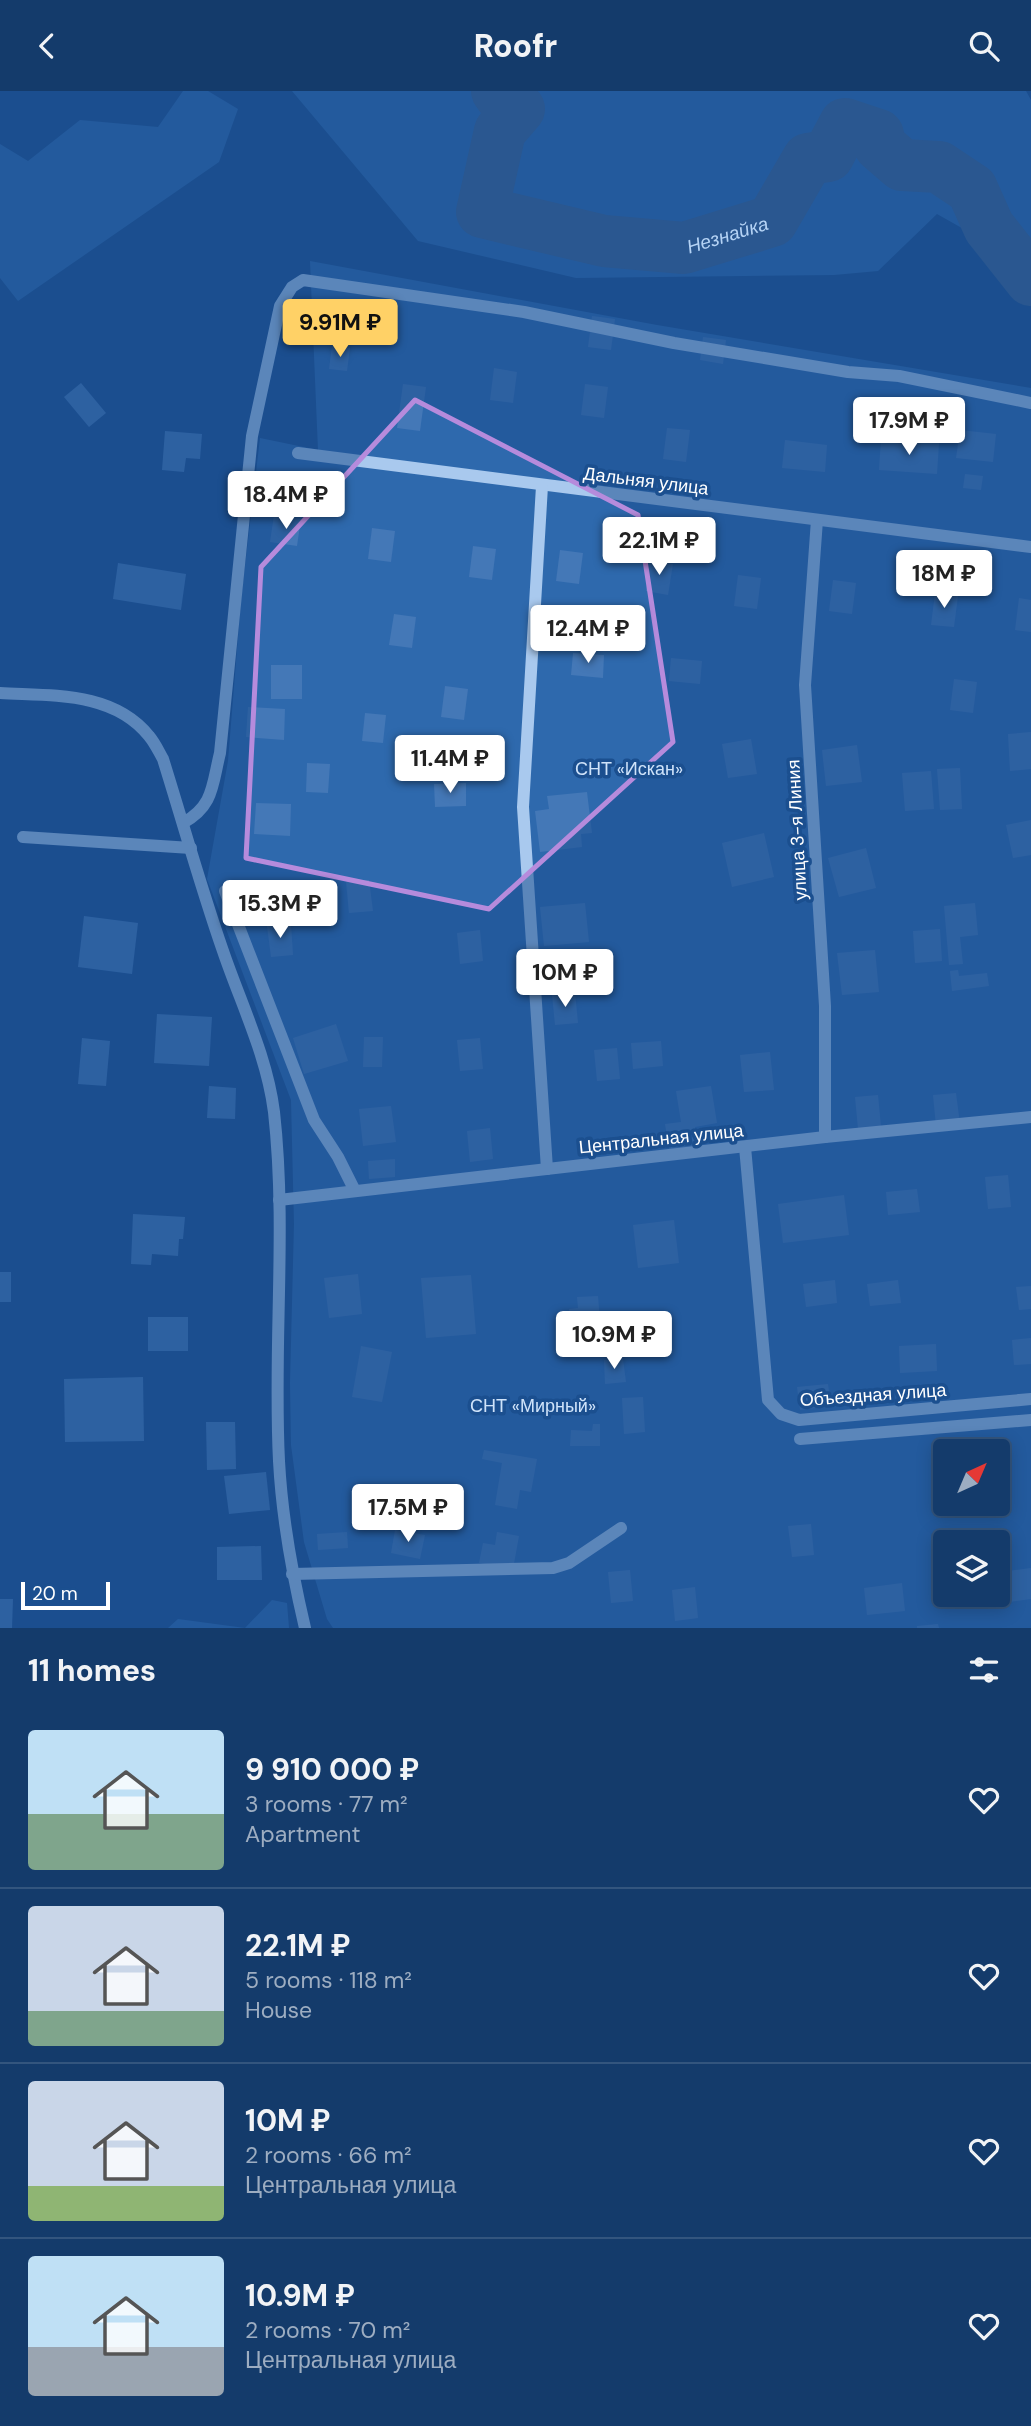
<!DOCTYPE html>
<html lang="en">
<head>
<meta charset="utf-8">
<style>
	body { margin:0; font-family:"DM Sans",sans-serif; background:#1d4271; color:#f1f3f6; height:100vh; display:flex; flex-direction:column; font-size:26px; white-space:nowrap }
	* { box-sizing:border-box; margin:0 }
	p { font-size:23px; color:#9dadc1 }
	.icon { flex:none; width:38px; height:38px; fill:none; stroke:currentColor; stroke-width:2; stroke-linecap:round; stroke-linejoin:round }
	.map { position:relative; height:1537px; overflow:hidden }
	.drawer { display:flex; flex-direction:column; background:#143b6b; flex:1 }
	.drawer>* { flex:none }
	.needle { width:46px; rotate:44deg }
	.controls { position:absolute; left:933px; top:1348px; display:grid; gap:14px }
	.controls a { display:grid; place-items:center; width:77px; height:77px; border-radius:7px; background:#143b6b; box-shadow:0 4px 18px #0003,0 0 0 2px #33557e; font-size:35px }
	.scale { position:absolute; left:21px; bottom:18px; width:89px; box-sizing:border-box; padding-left:7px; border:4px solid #fff; border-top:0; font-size:19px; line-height:24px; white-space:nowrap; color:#fff; -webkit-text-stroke:5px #1b4f8f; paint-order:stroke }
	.price { position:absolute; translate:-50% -60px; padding:0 16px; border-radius:7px; background:#fff; color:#222; font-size:23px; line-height:46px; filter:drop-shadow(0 2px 4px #0008) }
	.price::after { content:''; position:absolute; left:50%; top:42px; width:21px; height:16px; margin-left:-10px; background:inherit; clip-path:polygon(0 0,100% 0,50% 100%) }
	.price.active { background:#ffd166; color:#111 }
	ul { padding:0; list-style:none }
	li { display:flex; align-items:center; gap:21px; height:175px; padding:0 28px }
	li+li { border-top:2px solid #33557e }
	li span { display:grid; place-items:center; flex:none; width:196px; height:140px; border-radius:7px; color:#555 }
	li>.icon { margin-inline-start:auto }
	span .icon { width:84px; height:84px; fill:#fffc; stroke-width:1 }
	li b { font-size:30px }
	h2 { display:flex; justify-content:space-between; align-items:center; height:84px; padding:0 28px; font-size:30px }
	header { display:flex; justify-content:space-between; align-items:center; height:91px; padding:0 28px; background:#143b6b; font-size:32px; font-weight:800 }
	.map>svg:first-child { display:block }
	.green { fill:#2e69ad; fill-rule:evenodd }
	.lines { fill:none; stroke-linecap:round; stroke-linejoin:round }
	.river { stroke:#3c6290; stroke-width:52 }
	.building { fill:#4478b7 }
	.minor { stroke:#a9c9ee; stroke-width:12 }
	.marked { fill:none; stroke:#b68bdc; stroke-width:5; stroke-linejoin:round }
	.labels { text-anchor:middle; stroke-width:7; stroke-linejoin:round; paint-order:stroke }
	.street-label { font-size:18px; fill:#fff; stroke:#1b4f8f }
	.park-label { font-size:18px; fill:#cfe3fa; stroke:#1b4f8f }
	.water-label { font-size:19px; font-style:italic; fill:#b5d3f5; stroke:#1b4f8f }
</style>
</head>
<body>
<header><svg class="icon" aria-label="back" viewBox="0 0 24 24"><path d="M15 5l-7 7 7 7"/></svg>Roofr<svg class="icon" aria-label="search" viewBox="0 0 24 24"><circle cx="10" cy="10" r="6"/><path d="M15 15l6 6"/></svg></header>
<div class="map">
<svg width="1031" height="1537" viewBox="0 0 1031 1537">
	<rect width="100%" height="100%" fill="#1b4f8f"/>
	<g class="green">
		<polygon points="183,0 208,0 238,18 219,71 18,210 0,187 0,53 28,70 80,29 158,36"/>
		<polygon points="292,0 1026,0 1031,9 1031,176 937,123 878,180 834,184 576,187 418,150"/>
		<path d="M310,170L657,234L1031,297V1537H333L327,1528L304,1451L291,1354L290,1292L294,1133L291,1009L207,788L228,670L241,509L260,347L318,359ZM945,1360H998V1412H945ZM945,1451H998V1503H945Z"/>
		<polygon points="272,1509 287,1512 289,1537 168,1537 178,1528 245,1537"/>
	</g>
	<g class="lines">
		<path class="river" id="s1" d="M497,0L502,7L519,18L500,40L482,121L604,150L684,157L772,130L808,68L828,65L845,33L878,44L880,55L902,74L939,76L972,98L989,136L1031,189"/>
	</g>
	<g class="building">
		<polygon points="592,225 615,228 611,259 588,256"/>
		<polygon points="703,246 726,249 723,273 700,269"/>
		<polygon points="332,255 350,257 347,280 329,278"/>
		<polygon points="494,277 517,281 513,312 490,309"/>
		<polygon points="81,292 106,322 89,336 64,306"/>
		<polygon points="403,293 426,296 420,340 397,337"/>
		<polygon points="585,293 608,296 604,327 581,324"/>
		<polygon points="667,337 690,339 686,371 663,368"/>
		<polygon points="960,339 996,343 993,371 956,367"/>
		<polygon points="165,340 202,343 200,368 186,367 184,381 162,379"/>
		<polygon points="881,348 939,352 937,383 879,379"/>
		<polygon points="785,349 827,354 825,381 782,377"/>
		<polygon points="965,383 983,385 981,399 963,397"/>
		<polygon points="274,424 301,428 297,455 270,451"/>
		<polygon points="372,437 395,440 391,471 368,468"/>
		<polygon points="473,455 496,458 492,489 469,486"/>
		<polygon points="560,459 583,462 579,493 556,490"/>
		<polygon points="650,469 673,473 668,504 646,500"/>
		<polygon points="118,472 186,483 181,519 113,508"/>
		<polygon points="738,484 761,487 757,518 734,515"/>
		<polygon points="833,489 856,492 852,523 829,520"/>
		<polygon points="935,502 958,505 954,536 931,534"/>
		<polygon points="1019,507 1031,509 1031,541 1015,539"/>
		<polygon points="394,523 416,526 412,557 389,554"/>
		<polygon points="573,562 604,564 603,587 571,584"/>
		<polygon points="671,567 702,570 700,593 669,590"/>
		<rect x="271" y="574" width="31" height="34"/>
		<polygon points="954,588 977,591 973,622 950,619"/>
		<polygon points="445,595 468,598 464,629 441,626"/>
		<polygon points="248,616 285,618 284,649 246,646"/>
		<polygon points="365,622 386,624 383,652 362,650"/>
		<polygon points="1031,641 1031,678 1010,680 1008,643"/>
		<polygon points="751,648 757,683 728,687 722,653"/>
		<polygon points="857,654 862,691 826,695 822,659"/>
		<polygon points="307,672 330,673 328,702 306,701"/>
		<polygon points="960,677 962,718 940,719 937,678"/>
		<polygon points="931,680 934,718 905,720 902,682"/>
		<polygon points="466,692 466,715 435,716 434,693"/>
		<polygon points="587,701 592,742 581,743 582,756 540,761 535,720 549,718 547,705"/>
		<polygon points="256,712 291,713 290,745 254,743"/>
		<polygon points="1031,729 1031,764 1013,767 1006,734"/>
		<polygon points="764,742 774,786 732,796 722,752"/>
		<polygon points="866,757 876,797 839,806 828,767"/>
		<polygon points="369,789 373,820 349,822 346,791"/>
		<polygon points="585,812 589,851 544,855 540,816"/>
		<polygon points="975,812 978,844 960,846 963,873 949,874 944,815"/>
		<polygon points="84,825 138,832 132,883 78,876"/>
		<polygon points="291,833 293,864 271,866 267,835"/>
		<polygon points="940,838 942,870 915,872 913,840"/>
		<polygon points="480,839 483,870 460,873 457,842"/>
		<polygon points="875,859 879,901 842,904 837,862"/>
		<polygon points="958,879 959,885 987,882 989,895 952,900 950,880"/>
		<polygon points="575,901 578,932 555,934 552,903"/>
		<polygon points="157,923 212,926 209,975 154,972"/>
		<polygon points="336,933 348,970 304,983 293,947"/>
		<polygon points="364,946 383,946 382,976 363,976"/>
		<polygon points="82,947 110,950 106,995 78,993"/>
		<polygon points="480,947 483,978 460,980 457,949"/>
		<polygon points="661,950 663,975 633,978 631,952"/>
		<polygon points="617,957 620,988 597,990 594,959"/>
		<polygon points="770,961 774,999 744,1001 740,964"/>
		<polygon points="209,995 236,997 235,1028 207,1027"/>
		<polygon points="711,995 717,1032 695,1036 699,1064 671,1069 665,1033 681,1031 676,1000"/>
		<polygon points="956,1002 960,1033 936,1035 933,1004"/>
		<polygon points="878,1004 881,1036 858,1038 855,1006"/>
		<polygon points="391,1015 396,1051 363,1055 359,1018"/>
		<polygon points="490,1037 493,1068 470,1071 467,1040"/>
		<polygon points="395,1068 395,1086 369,1088 368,1070"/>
		<polygon points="1008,1084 1011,1116 988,1118 985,1086"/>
		<polygon points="917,1098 920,1121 888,1124 886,1101"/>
		<polygon points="844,1104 849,1144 783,1152 778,1113"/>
		<polygon points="133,1123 185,1126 183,1148 179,1148 178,1165 152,1163 151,1174 131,1173"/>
		<polygon points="674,1129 679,1172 638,1177 633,1134"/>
		<rect x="0" y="1181" width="11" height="30"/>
		<polygon points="358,1183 362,1223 329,1227 324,1187"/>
		<polygon points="471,1184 476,1243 426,1247 421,1187"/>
		<polygon points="835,1189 837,1212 806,1216 803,1193"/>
		<polygon points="898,1189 901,1212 870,1215 867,1193"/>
		<polygon points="1031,1195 1031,1218 1019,1219 1016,1196"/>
		<polygon points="598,1205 601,1243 571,1245 569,1218 578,1217 577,1206"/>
		<rect x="148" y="1226" width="40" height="34"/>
		<polygon points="1031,1247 1031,1273 1014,1274 1012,1249"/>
		<polygon points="936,1253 937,1280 900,1282 899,1255"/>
		<polygon points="361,1255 392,1261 382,1311 352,1306"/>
		<polygon points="623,1268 626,1291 605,1293 604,1269"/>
		<polygon points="143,1286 144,1350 65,1351 64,1288"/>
		<polygon points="828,1293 831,1315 800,1319 797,1296"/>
		<polygon points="643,1306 645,1341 624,1343 622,1307"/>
		<polygon points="206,1331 235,1331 236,1378 207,1379"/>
		<polygon points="593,1333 600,1333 600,1355 570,1355 571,1339 592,1340"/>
		<polygon points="484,1359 537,1368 531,1401 520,1399 517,1418 495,1414 502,1372 482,1368"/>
		<polygon points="266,1381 270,1419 229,1423 224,1385"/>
		<polygon points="811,1433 814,1464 792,1466 788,1435"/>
		<polygon points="395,1439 425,1444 420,1468 391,1462"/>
		<polygon points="347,1441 348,1457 318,1459 317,1443"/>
		<polygon points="497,1441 519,1445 513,1478 479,1472 483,1452 495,1454"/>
		<polygon points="261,1455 262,1489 217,1489 217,1456"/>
		<polygon points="1031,1477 1031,1508 1002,1512 999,1481"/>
		<polygon points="630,1479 633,1510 611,1512 608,1481"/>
		<polygon points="902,1492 905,1520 867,1524 864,1497"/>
		<polygon points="695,1496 698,1527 675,1530 672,1499"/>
		<polygon points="0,1508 13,1508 12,1537 0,1537"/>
		<polygon points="938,1533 939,1537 917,1537 917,1535"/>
	</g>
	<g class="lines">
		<g class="minor">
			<polyline points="298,362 1031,456"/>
			<polyline points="542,395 523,716 547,1078"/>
			<polyline points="817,429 805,594 825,915 825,1046"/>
			<path d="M0,602C51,605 113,600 149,645C155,652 159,661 163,668C183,732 201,797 223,860C241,913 267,965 274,1021C287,1137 273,1254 279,1370C282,1427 292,1482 305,1537"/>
			<path d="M183,732C214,715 212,694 220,662L252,345L280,215L292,196L303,189L524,221L674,252L848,281L899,285L1031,312"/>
			<polyline points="23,746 191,757"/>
			<polyline points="225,800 314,1029 338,1066 355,1100"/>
			<polyline points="745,1056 768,1309 781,1323 799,1329 1031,1308"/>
			<polyline points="279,1109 825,1046 1031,1026"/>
			<polyline points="800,1348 1031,1329"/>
			<polyline points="292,1483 553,1477 569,1472 621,1437"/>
		</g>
	</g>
	<path d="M0 0H1031V1537H0ZM415,309L638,424L673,651L489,818L246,767L261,476Z" fill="#1b4f8f" fill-opacity=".55" fill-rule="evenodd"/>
	<path class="marked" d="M415,309L638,424L673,651L489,818L246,767L261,476Z"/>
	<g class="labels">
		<g class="street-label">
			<text transform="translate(646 390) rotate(7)" y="6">Дальняя улица</text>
			<text transform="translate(797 739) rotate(-93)" y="6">улица 3-я Линия</text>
			<text transform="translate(661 1048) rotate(-6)" y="6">Центральная улица</text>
			<text transform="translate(873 1304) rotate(-4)" y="6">Объездная улица</text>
		</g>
		<g class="park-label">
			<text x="629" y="684">СНТ «Искан»</text>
			<text x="533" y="1321">СНТ «Мирный»</text>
		</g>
		<g class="water-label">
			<text dy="7" stroke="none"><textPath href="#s1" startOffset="392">Незнайка</textPath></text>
		</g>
	</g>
</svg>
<div class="controls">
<a><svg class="needle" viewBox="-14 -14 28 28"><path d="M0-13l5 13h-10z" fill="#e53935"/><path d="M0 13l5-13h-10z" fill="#9dadc1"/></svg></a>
<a><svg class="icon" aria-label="layers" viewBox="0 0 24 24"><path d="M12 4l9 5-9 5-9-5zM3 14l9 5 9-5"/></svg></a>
</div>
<div class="scale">20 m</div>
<b class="price active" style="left:340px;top:268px">9.91M ₽</b>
<b class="price" style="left:909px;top:366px">17.9M ₽</b>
<b class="price" style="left:286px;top:440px">18.4M ₽</b>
<b class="price" style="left:659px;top:486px">22.1M ₽</b>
<b class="price" style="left:944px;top:519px">18M ₽</b>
<b class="price" style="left:588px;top:574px">12.4M ₽</b>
<b class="price" style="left:450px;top:704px">11.4M ₽</b>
<b class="price" style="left:280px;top:849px">15.3M ₽</b>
<b class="price" style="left:565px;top:918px">10M ₽</b>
<b class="price" style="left:614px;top:1280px">10.9M ₽</b>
<b class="price" style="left:408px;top:1453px">17.5M ₽</b>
</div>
<section class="drawer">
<h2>11 homes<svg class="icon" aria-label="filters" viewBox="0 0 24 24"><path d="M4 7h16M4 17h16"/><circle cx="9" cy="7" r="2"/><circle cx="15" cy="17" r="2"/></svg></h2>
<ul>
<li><span style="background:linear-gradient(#bfe0f5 60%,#7fa58c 0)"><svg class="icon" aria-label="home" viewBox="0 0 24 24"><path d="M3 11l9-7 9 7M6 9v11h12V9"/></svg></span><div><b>9 910 000 ₽</b><p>3 rooms · 77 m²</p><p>Apartment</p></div><svg class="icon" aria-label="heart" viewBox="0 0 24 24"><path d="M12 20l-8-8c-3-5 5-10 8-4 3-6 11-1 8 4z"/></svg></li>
<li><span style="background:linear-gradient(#c9d6e8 75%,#7fa58c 0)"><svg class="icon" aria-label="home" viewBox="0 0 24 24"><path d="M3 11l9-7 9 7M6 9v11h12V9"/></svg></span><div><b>22.1M ₽</b><p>5 rooms · 118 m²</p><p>House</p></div><svg class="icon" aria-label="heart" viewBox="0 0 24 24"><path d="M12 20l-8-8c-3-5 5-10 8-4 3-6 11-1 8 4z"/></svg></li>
<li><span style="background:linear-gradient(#c9d6e8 75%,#8fb573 0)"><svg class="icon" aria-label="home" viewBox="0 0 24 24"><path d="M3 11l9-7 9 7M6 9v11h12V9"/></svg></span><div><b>10M ₽</b><p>2 rooms · 66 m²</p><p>Центральная улица</p></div><svg class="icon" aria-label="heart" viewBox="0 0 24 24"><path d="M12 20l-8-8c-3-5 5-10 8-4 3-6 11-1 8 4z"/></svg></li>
<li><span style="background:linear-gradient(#bfe0f5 65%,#9aa5b1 0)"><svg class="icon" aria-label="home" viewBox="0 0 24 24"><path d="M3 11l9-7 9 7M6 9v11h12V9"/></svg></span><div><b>10.9M ₽</b><p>2 rooms · 70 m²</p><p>Центральная улица</p></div><svg class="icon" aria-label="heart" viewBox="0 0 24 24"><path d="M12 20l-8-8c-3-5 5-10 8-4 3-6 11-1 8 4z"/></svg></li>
</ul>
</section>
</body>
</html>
